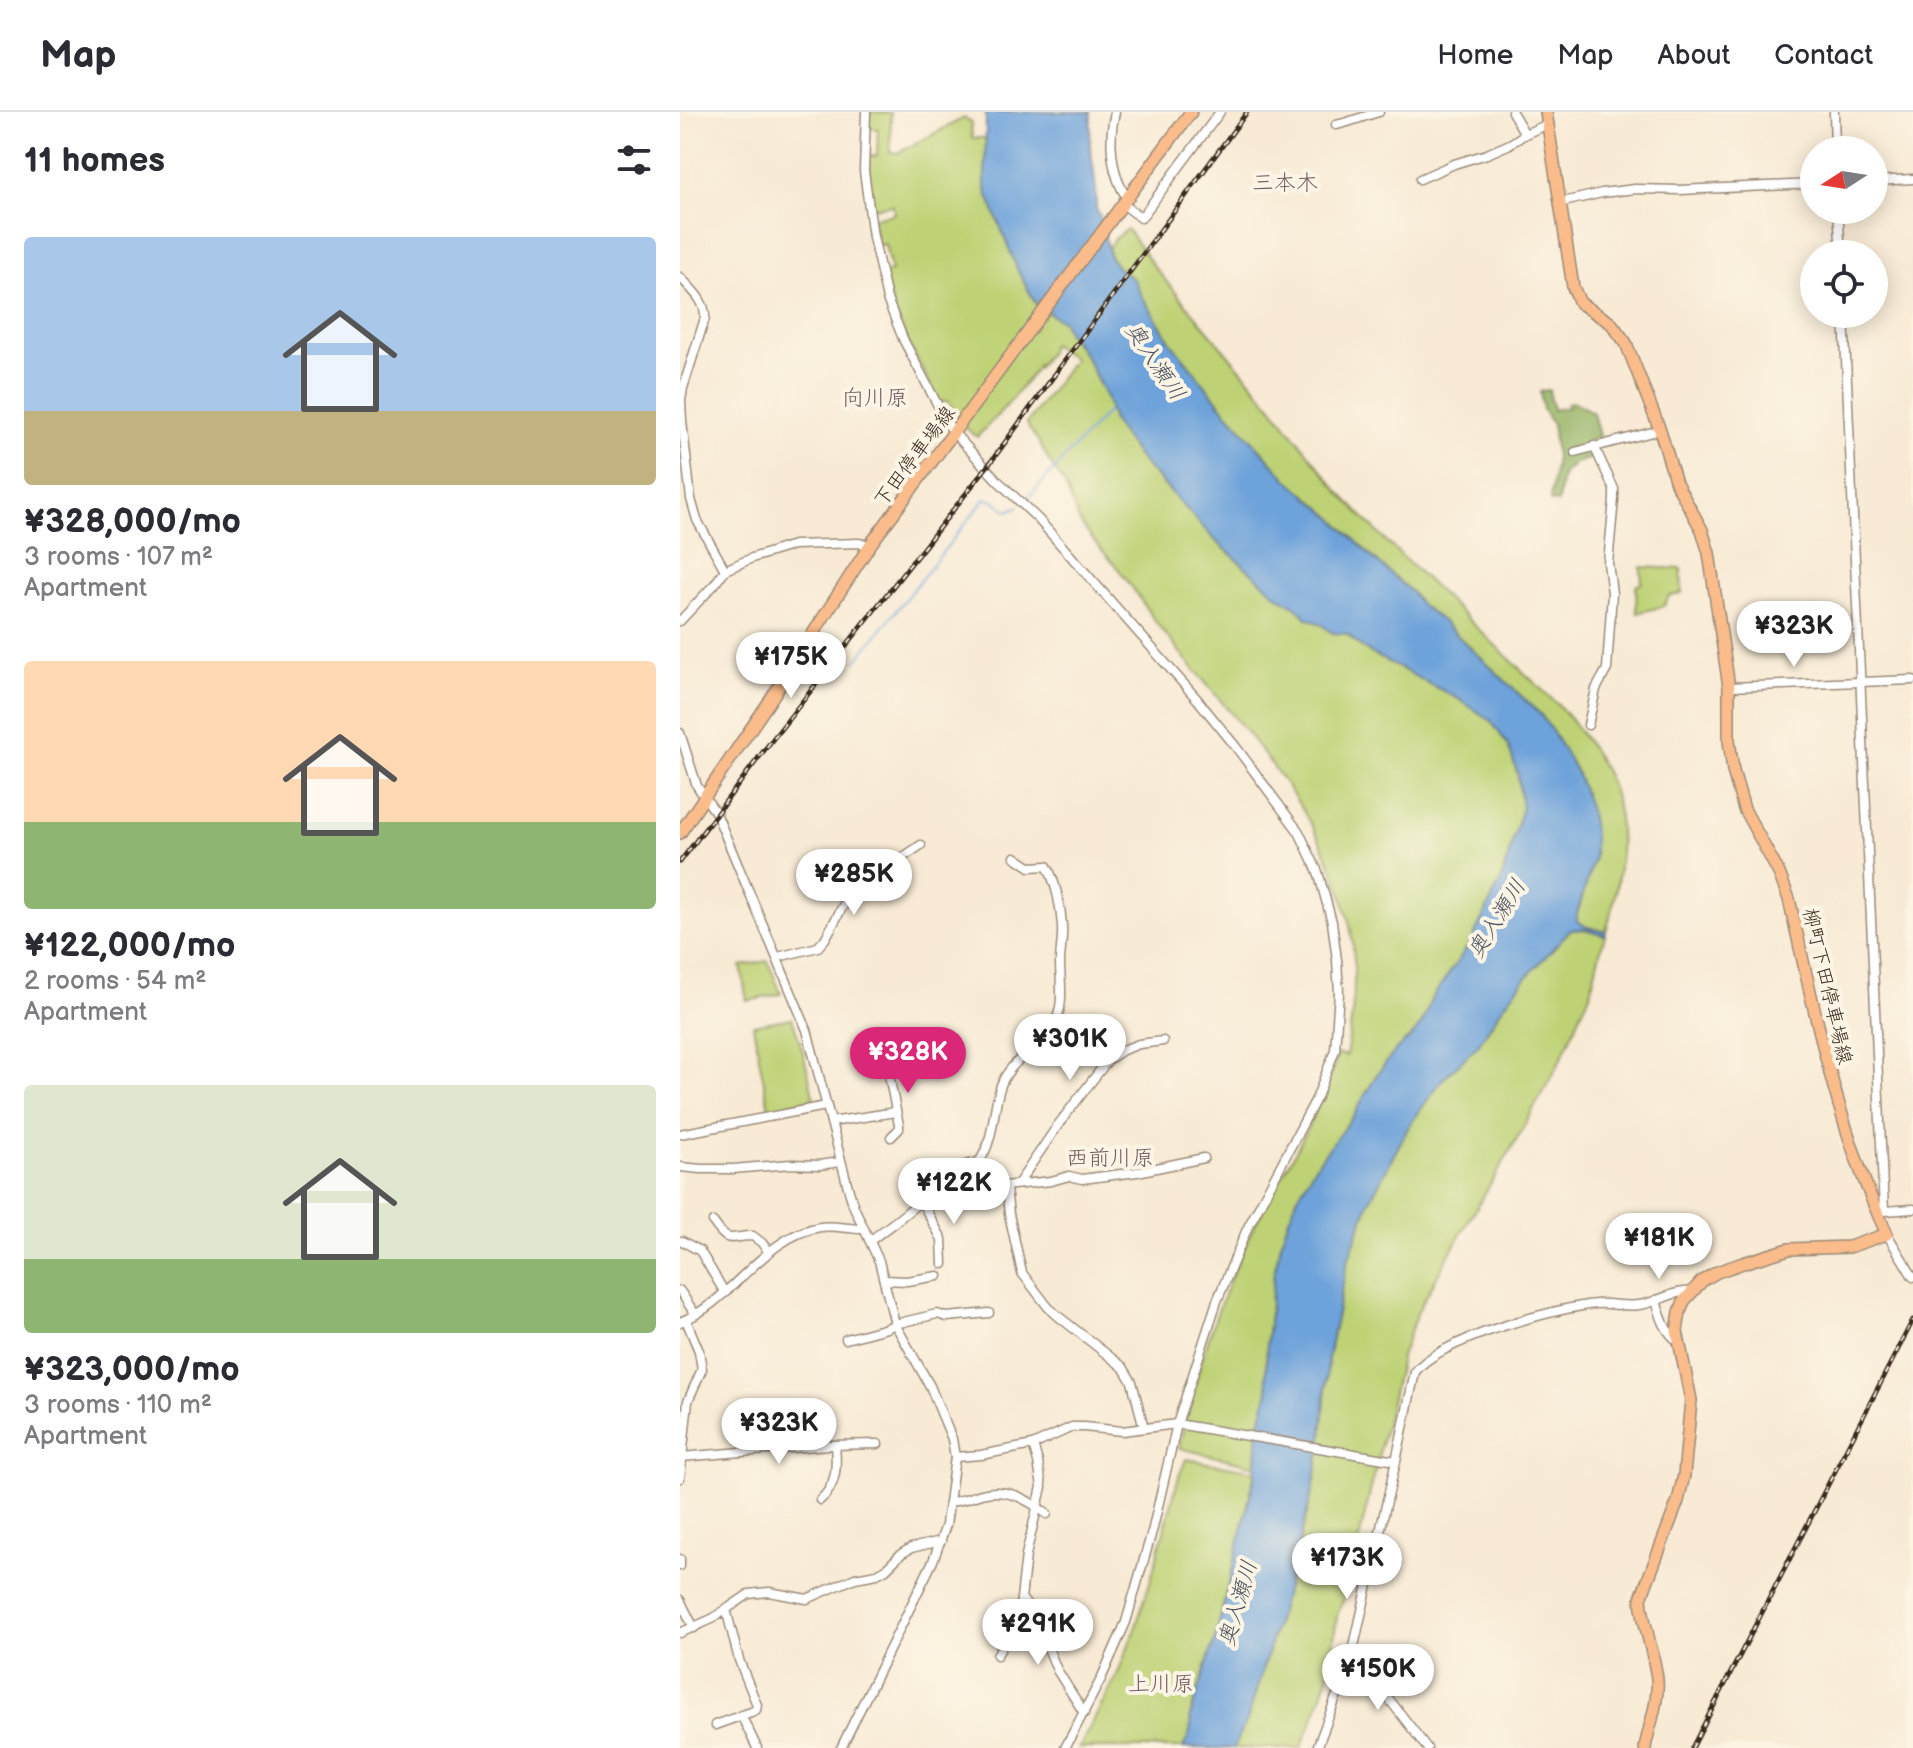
<!DOCTYPE html>
<html lang="en">
<head>
<meta charset="utf-8">
<style>
	body { margin:0; font-family:"Balsamiq Sans","Klee One",sans-serif; background:#f2f2f3; color:#2b2b33; height:100vh; display:flex; flex-direction:column; font-size:30px; white-space:nowrap }
	* { box-sizing:border-box; margin:0 }
	p { font-size:26px; color:#7c7c81 }
	.icon { flex:none; width:44px; height:44px; fill:none; stroke:currentColor; stroke-width:2; stroke-linecap:round; stroke-linejoin:round }
	.map { position:relative; flex:1; overflow:hidden }
	.sheet { display:flex; flex-direction:column; background:#fff; width:680px }
	.sheet>* { flex:none }
	.needle { width:52px; rotate:258deg }
	.fabs { position:absolute; left:1120px; top:24px; display:grid; gap:16px }
	.fabs a { display:grid; place-items:center; width:88px; height:88px; border-radius:50%; background:#fff; box-shadow:0 4px 20px #0003; font-size:40px }
	.price { position:absolute; translate:-50% -68px; padding:0 18px; border-radius:28px; background:#fff; color:#222; font-size:26px; line-height:52px; filter:drop-shadow(0 2px 4px #0008) }
	.price::after { content:''; position:absolute; left:50%; top:48px; width:24px; height:18px; margin-left:-12px; background:inherit; clip-path:polygon(0 0,100% 0,50% 100%) }
	.price.selected { background:#db2777; color:#fff }
	ul { padding:0; list-style:none }
	li { display:grid; align-content:center; gap:16px; height:424px; padding:0 24px }
	li span { display:grid; place-items:center; height:248px; border-radius:8px; color:#555 }
	li>.icon { margin-inline-start:auto }
	span .icon { width:144px; height:144px; fill:#fffc; stroke-width:1 }
	li b { font-size:34px }
	h2 { display:flex; justify-content:space-between; align-items:center; height:96px; padding:0 24px; font-size:34px }
	header { display:flex; align-items:center; gap:48px; box-sizing:border-box; height:112px; padding:0 40px; background:#fff; border-bottom:2px solid #e1e1e2 }
	header strong { font-size:38px }
	nav { display:flex; gap:44px; margin-inline-start:auto; font-size:28px }
	main { display:flex; flex:1; min-height:0 }
	.map>svg:first-child { display:block }
	.green { fill:#bed275; stroke:#7c7e4a; stroke-width:2 }
	.forest { fill:#96b466; stroke:#686f42; stroke-width:2 }
	.water { fill:#6da2da; stroke:#54667c; stroke-width:2 }
	.lines { fill:none; stroke-linecap:round; stroke-linejoin:round }
	.stream { stroke:#6da2da; stroke-width:2 }
	.minor-casing { stroke:#9a8a79; stroke-width:11 }
	.major-casing { stroke:#9a8a79; stroke-width:14 }
	.minor { stroke:#fff; stroke-width:8 }
	.major { stroke:#fabc8b; stroke-width:11 }
	.rail-casing { stroke:#3b2a1e; stroke-width:5 }
	.rail { stroke:#fcf5e5; stroke-width:2; stroke-dasharray:6; stroke-linecap:butt }
	.labels { text-anchor:middle; stroke-width:8; stroke-linejoin:round; paint-order:stroke }
	.street-label { font-size:20px; fill:#3b2a1e; stroke:#fcf5e5 }
	.neighbourhood-label { font-size:22px; fill:#735a62; stroke:#fcf5e5 }
	.water-label { font-size:22px; font-style:italic; fill:#4c5460; stroke:#fcf5e5 }
</style>
</head>
<body>
<header>
<strong>Map</strong>
<nav><a>Home</a><a>Map</a><a>About</a><a>Contact</a></nav>
</header>
<main>
<section class="sheet">
<h2>11 homes<svg class="icon" aria-label="filters" viewBox="0 0 24 24"><path d="M4 7h16M4 17h16"/><circle cx="9" cy="7" r="2"/><circle cx="15" cy="17" r="2"/></svg></h2>
<ul>
<li><span style="background:linear-gradient(#a9c7e8 70%,#c2b280 0)"><svg class="icon" aria-label="home" viewBox="0 0 24 24"><path d="M3 11l9-7 9 7M6 9v11h12V9"/></svg></span><div><b>¥328,000/mo</b><p>3 rooms · 107 m²</p><p>Apartment</p></div></li>
<li><span style="background:linear-gradient(#ffd9b3 65%,#8fb573 0)"><svg class="icon" aria-label="home" viewBox="0 0 24 24"><path d="M3 11l9-7 9 7M6 9v11h12V9"/></svg></span><div><b>¥122,000/mo</b><p>2 rooms · 54 m²</p><p>Apartment</p></div></li>
<li><span style="background:linear-gradient(#dfe7d0 70%,#8fb573 0)"><svg class="icon" aria-label="home" viewBox="0 0 24 24"><path d="M3 11l9-7 9 7M6 9v11h12V9"/></svg></span><div><b>¥323,000/mo</b><p>3 rooms · 110 m²</p><p>Apartment</p></div></li>
</ul>
</section>
<div class="map">
<svg width="1233" height="1636" viewBox="0 0 1233 1636">
	<rect width="100%" height="100%" fill="#fcf5e5"/>
	<filter id="ink" filterUnits="userSpaceOnUse"><feTurbulence type="fractalNoise" baseFrequency=".0125" numOctaves="2"/><feDisplacementMap in="SourceGraphic" scale="16" xChannelSelector="R" yChannelSelector="G"/><feConvolveMatrix kernelMatrix="1 2 1 2 8 2 1 2 1" color-interpolation-filters="sRGB"/></filter>
	<filter id="wash" filterUnits="userSpaceOnUse"><feTurbulence type="fractalNoise" baseFrequency=".006" numOctaves="4" result="noise"/><feDisplacementMap in="SourceGraphic" scale="32" xChannelSelector="R" yChannelSelector="G"/><feGaussianBlur stdDeviation="1.8" result="paint"/><feColorMatrix in="noise" values="0 0 0 0 0 0 0 0 0 0 0 0 0 0 0 0 0 1.4 0 .05"/><feComposite in="paint" operator="in"/></filter>
	<g filter="url(#wash)">
		<rect width="100%" height="100%" fill="#f8ead4"/>
		<g class="green">
			<path d="M190,0L211,1L210,40L218,41L280,8L285,6L291,10L292,26H306L305,72L307,81L339,161L356,192L376,206L382,208L388,221L405,243L427,287L433,309L459,346L535,428L598,484L616,495L627,506L641,512L652,520L666,522L685,538L777,586L811,608L828,633L838,663L842,696L833,729L822,766L791,830L752,886L742,911L734,922L716,938L696,964L674,1003L634,1056L617,1086L604,1121L594,1161L587,1231L586,1261L588,1279L578,1319L576,1354L499,1336C514,1267 535,1198 565,1133C580,1100 600,1069 617,1037C633,1006 647,975 658,942L666,944C674,900 679,849 668,805C641,689 549,604 478,513C466,497 456,480 443,463C430,446 413,430 401,412C395,401 392,389 387,378C384,369 377,361 371,352C366,344 362,334 356,326C352,320 349,319 347,311L394,247L372,232L369,240L328,292L297,325L287,317L268,289L260,291L227,228L213,195L204,161L211,159L205,132L198,133L193,106L214,102L213,93L191,96L188,44H197L198,17L188,16Z"/>
			<path d="M447,117L475,156L584,285L658,379L706,429L880,595C901,620 923,648 933,679C947,720 939,779 926,819L907,815L897,809V802L914,747L896,659L861,603L762,509L741,493L730,479L691,444L653,406L606,366L544,297L490,229L460,181L454,168L437,155L430,145L428,137L433,129Z"/>
			<polygon points="961,455 1001,457 1002,481 989,484 984,494 957,501 956,474 962,471"/>
			<polygon points="905,817 925,823 919,844 910,882 879,951 830,1039 778,1127 738,1199 722,1242 667,1480 657,1503 650,1558 638,1595 621,1636 554,1636 568,1606 613,1455 634,1373 642,1326 648,1246 667,1151 689,1090 729,1014 762,968 798,933 820,899 843,869 890,818"/>
			<polygon points="88,849 101,882 67,889 61,854"/>
			<polygon points="112,906 123,940 134,987 89,997 73,913"/>
			<polygon points="506,1347 575,1359 553,1461 547,1476 536,1524 510,1604 511,1620 503,1636 399,1636 436,1566 456,1514 471,1467 499,1364"/>
		</g>
		<polygon class="forest" points="869,278 873,298 888,295 887,291 895,290 913,301 919,324 906,331 911,346 895,351 882,363 878,391 870,389 876,345 872,312 863,298 860,279"/>
		<path class="water" d="M306,0H411L410,32L416,75V97L420,104L430,145L437,155L454,168L460,181L490,229L544,297L606,366L653,406L691,444L730,479L741,493L762,509L861,603L872,619L896,659L908,692L914,722V747L897,802V809L907,815L926,819L925,823L905,817L890,818L843,869L820,899L798,933L762,968L729,1014L689,1090L667,1151L648,1246L642,1326L634,1373L613,1455L568,1606L554,1636H503C508,1625 513,1617 510,1605L536,1524L575,1364L578,1319L588,1279L586,1261L587,1231L594,1161L604,1120L617,1086L634,1056L674,1003L696,964L716,938L734,922L742,911L752,886L791,830L822,766L842,696L838,663L828,633L810,608L777,586L685,538L667,522L652,521L641,512L627,506L616,495L598,484L535,428L459,346L433,309L427,287L405,243L388,221L382,208L376,206L356,192L339,161L307,81L305,72Z"/>
		<g class="lines">
			<g class="stream">
				<polyline points="344,390 429,298"/>
				<polyline points="176,549 305,387 314,389 328,399 339,394"/>
			</g>
		</g>
	</g>
	<g filter="url(#ink)">
		<g class="lines">
			<defs>
				<g id="minor">
					<polyline points="186,0 184,59 193,125 207,187 224,229 266,309 274,321 318,369 358,407 517,587 556,635 619,720 638,760 652,810 657,848 659,880 655,938 637,985 567,1117 537,1189 497,1312 473,1416 446,1510 421,1567 385,1636"/>
					<path d="M435,0C428,27 431,63 447,86"/>
					<polyline points="832,0 845,22"/>
					<polyline points="1154,0 1155,38"/>
					<path d="M656,13C671,10 684,4 699,0"/>
					<polyline points="740,67 774,52 807,42 830,32 845,22 868,12"/>
					<polyline points="1194,69 1233,67"/>
					<polyline points="879,91 922,81 955,77 1000,78 1134,72"/>
					<polyline points="443,92 461,106 540,0"/>
					<polyline points="1158,98 1161,142"/>
					<path d="M0,165C11,177 26,189 25,206L3,276L1,289L2,309L11,387L17,408L45,458"/>
					<polyline points="1164,202 1204,1099 1198,1103"/>
					<polyline points="895,340 980,318"/>
					<polyline points="0,509 34,473 45,458 72,446 114,433 178,431 190,433"/>
					<polyline points="1049,575 1233,568"/>
					<polyline points="908,613 916,577 927,557 932,481 928,451 934,387 934,377 914,334"/>
					<polyline points="0,621 17,674 36,701 127,918 169,1079 174,1095 199,1149 215,1212 250,1274 272,1327 275,1345 266,1413 253,1449 161,1636"/>
					<polyline points="98,845 138,835 145,827 170,781 241,733"/>
					<polyline points="202,929 219,1013 219,1017 211,1025"/>
					<polyline points="151,1010 216,1000"/>
					<polyline points="0,1022 146,994"/>
					<polyline points="299,1050 326,1077 329,1102 342,1161 368,1195 378,1204 443,1255 452,1270 464,1316"/>
					<polyline points="0,1055 21,1057 53,1057 111,1052 139,1053 160,1050"/>
					<polyline points="338,1072 378,1013 428,948 443,938 459,932 483,929"/>
					<polyline points="324,1074 371,1069 389,1064 402,1067 457,1060 524,1046"/>
					<polyline points="241,1089 262,1127 263,1152"/>
					<polyline points="1204,1099 1233,1097"/>
					<path d="M33,1110C50,1134 48,1124 73,1124L82,1131L89,1140"/>
					<polyline points="1207,1122 1233,1165"/>
					<polyline points="2,1129 20,1139 45,1181"/>
					<path d="M190,1129C206,1116 224,1104 239,1090C266,1066 259,1058 299,1050C315,1027 312,998 321,973C331,947 360,935 374,912C385,894 380,871 380,851C380,839 383,826 382,814C381,795 376,771 367,754L350,755L335,745"/>
					<polyline points="204,1168 227,1169 258,1164"/>
					<polyline points="0,1179 15,1202"/>
					<path d="M976,1188C981,1205 984,1219 999,1230"/>
					<path d="M0,1210C53,1190 83,1124 140,1115C154,1113 169,1117 184,1117"/>
					<polyline points="166,1227 207,1216 215,1212 257,1202 267,1205 278,1204 309,1201"/>
					<polyline points="1,1345 148,1333 198,1332"/>
					<polyline points="275,1345 301,1343 353,1333 392,1315 404,1315 442,1319 497,1312 716,1349"/>
					<polyline points="0,1366 8,1289 22,1257 19,1239 6,1208"/>
					<path d="M140,1388C157,1374 157,1354 155,1333"/>
					<path d="M270,1390C281,1389 291,1385 301,1382C327,1375 347,1387 367,1402"/>
					<polyline points="0,1447 0,1454"/>
					<polyline points="342,1487 355,1504 377,1558 404,1601"/>
					<polyline points="0,1488 14,1516"/>
					<polyline points="0,1521 32,1507 69,1482 89,1480 127,1487 175,1466 197,1462 206,1457 221,1442 231,1436 261,1429"/>
					<polyline points="317,1543 329,1523 340,1495 346,1443 362,1375 358,1350 353,1333"/>
					<polyline points="672,1543 681,1551 747,1636"/>
					<polyline points="61,1603 77,1636"/>
					<polyline points="35,1613 71,1600 76,1598 77,1593 59,1548 46,1497"/>
					<path d="M637,1636L672,1543L716,1349L735,1260C758,1228 875,1196 916,1192C930,1191 945,1195 959,1193C978,1191 992,1178 1012,1180"/>
				</g>
				<g id="major">
					<path d="M866,0L893,175L900,191L931,211L946,231L980,318L996,371L1022,418L1029,441L1049,575V628L1053,659L1064,697L1099,761L1109,787C1135,900 1157,1016 1207,1122L1169,1135L1109,1137L1063,1151L1037,1160L1022,1169L1004,1189L1000,1200L997,1219L1011,1288L1004,1363L998,1389L961,1486C963,1514 974,1540 977,1567C979,1591 969,1613 965,1636"/>
					<polyline points="0,721 89,590 190,433 511,0"/>
				</g>
			</defs>
			<use href="#minor" class="minor-casing"/>
			<use href="#major" class="major-casing"/>
			<use href="#minor" class="minor"/>
			<use href="#major" class="major"/>
			<defs>
				<g id="rail">
					<polyline points="0,750 92,628 310,351 567,0"/>
					<polyline points="1012,1636 1233,1208"/>
				</g>
			</defs>
			<use href="#rail" class="rail-casing"/>
			<use href="#rail" class="rail"/>
		</g>
	</g>
	<g class="labels">
		<g class="street-label">
			<text transform="translate(234 344) rotate(-53)" y="7">下田停車場線</text>
			<text transform="translate(1148 874) rotate(77)" y="7">柳町下田停車場線</text>
		</g>
		<g class="neighbourhood-label">
			<text x="605" y="78">三本木</text>
			<text x="195" y="293">向川原</text>
			<text x="430" y="1053">西前川原</text>
			<text x="481" y="1579">上川原</text>
		</g>
		<g class="water-label">
			<text transform="translate(476 249) rotate(56)" y="8">奥入瀬川</text>
			<text transform="translate(816 806) rotate(-58)" y="8">奥入瀬川</text>
			<text transform="translate(557 1491) rotate(-74)" y="8">奥入瀬川</text>
		</g>
	</g>
</svg>
<div class="fabs">
<a><svg class="needle" viewBox="-14 -14 28 28"><path d="M0-13l5 13h-10z" fill="#e53935"/><path d="M0 13l5-13h-10z" fill="#7c7c81"/></svg></a>
<a><svg class="icon" aria-label="locate" viewBox="0 0 24 24"><circle cx="12" cy="12" r="6"/><path d="M12 2v4M12 18v4M2 12h4M18 12h4"/></svg></a>
</div>
<b class="price" style="left:1114px;top:557px">¥323K</b>
<b class="price" style="left:111px;top:588px">¥175K</b>
<b class="price" style="left:174px;top:805px">¥285K</b>
<b class="price" style="left:390px;top:970px">¥301K</b>
<b class="price selected" style="left:228px;top:983px">¥328K</b>
<b class="price" style="left:274px;top:1114px">¥122K</b>
<b class="price" style="left:979px;top:1169px">¥181K</b>
<b class="price" style="left:99px;top:1354px">¥323K</b>
<b class="price" style="left:667px;top:1489px">¥173K</b>
<b class="price" style="left:358px;top:1555px">¥291K</b>
<b class="price" style="left:698px;top:1600px">¥150K</b>
</div>
</main>
</body>
</html>
